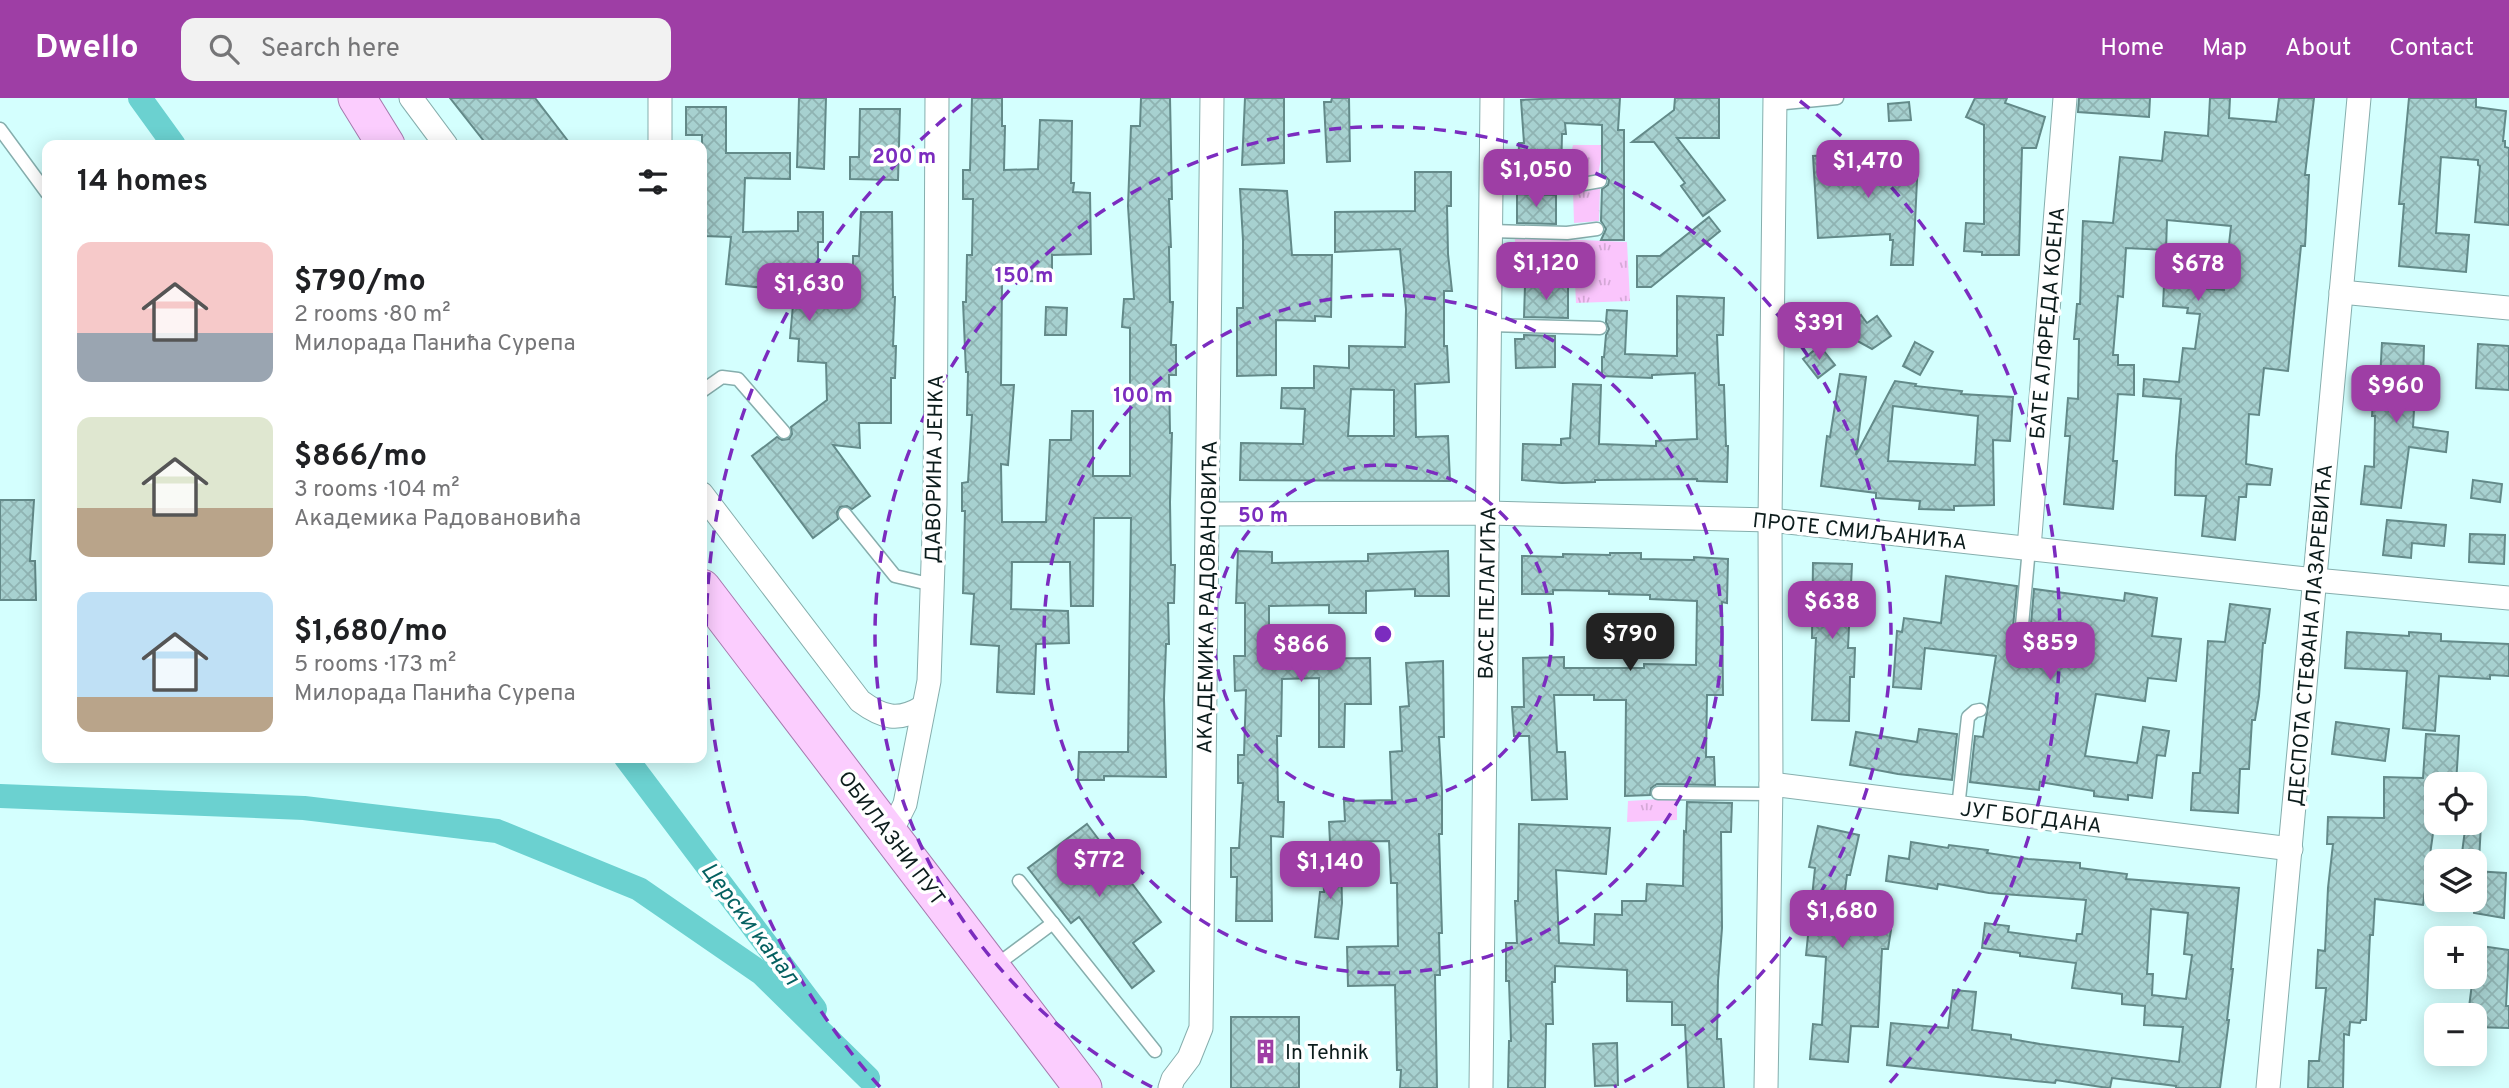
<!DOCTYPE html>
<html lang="en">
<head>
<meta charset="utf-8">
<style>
	body { margin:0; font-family:Overpass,sans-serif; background:#f2f2f2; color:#202124; height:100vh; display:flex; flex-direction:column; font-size:26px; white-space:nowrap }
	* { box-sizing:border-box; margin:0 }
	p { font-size:23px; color:#757577 }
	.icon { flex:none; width:38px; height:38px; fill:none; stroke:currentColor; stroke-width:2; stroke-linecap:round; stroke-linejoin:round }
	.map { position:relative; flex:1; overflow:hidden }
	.sheet { position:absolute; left:42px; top:42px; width:665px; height:623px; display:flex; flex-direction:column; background:#fff; border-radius:14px; box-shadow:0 4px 18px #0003 }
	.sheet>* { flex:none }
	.controls { position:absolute; left:2424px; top:674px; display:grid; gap:14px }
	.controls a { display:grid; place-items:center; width:63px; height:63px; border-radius:14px; background:#fff; box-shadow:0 4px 18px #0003; font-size:35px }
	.price { position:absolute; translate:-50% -60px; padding:0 16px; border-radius:14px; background:#9e3ea5; color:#fff; font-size:23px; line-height:46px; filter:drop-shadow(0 2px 4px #0008) }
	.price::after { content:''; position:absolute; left:50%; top:42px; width:21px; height:16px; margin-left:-10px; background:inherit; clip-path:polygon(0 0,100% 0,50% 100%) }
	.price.selected { background:#222; color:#fff }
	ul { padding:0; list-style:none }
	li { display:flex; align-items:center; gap:21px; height:175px; padding:0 35px }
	li span { display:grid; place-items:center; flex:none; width:196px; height:140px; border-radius:14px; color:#555 }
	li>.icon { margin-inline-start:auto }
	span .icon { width:84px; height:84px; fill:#fffc; stroke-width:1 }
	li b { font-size:30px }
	h2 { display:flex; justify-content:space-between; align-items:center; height:84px; padding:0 35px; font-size:30px }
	header { display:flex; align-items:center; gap:42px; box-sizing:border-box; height:98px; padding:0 35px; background:#9e3ea5; color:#fff }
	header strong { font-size:33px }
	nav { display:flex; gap:38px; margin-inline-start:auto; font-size:24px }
	.search { width:490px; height:63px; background:#f2f2f2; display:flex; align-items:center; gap:18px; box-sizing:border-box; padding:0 24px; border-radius:14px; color:#757577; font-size:26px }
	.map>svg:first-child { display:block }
	.grass { fill:url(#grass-tufts) }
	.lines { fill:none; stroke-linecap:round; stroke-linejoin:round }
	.canal { stroke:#6bd1d0; stroke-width:24 }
	.building { fill:url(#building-cross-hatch); stroke:#638a89; stroke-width:2; fill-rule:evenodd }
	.service-casing { stroke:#86aead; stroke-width:15 }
	.minor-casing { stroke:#86aead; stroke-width:25 }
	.primary-casing { stroke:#a67aae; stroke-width:39 }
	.service { stroke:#fff; stroke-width:12 }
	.minor { stroke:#fff; stroke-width:23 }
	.primary { stroke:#fbcdfe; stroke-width:37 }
	.ring { fill:none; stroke:#7b2cbf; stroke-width:3.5; stroke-dasharray:12 9 }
	.labels { text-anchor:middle; stroke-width:7; stroke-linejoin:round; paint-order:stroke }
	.street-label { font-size:21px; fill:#0c1c1c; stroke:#fff }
	.poi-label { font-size:21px; fill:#0c1c1c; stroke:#fff; text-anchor:start }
	.water-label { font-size:23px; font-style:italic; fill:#056161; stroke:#fff }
	.centre { fill:#7b2cbf; stroke:#fff; stroke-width:3.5 }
	.ring-label { font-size:21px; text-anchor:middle; font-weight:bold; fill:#7b2cbf; stroke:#fff; stroke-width:7; stroke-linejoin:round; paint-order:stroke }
</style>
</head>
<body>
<header>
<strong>Dwello</strong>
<div class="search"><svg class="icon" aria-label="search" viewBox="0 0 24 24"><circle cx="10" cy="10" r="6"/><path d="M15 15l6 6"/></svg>Search here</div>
<nav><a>Home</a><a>Map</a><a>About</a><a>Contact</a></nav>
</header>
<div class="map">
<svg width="2509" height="990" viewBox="0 0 2509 990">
	<defs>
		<pattern id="grass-tufts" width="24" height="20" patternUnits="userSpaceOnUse" patternTransform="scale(1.75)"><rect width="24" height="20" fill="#fac5fc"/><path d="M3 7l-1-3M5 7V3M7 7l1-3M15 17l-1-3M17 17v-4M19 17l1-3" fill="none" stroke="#d5a9d7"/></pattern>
		<pattern id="building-cross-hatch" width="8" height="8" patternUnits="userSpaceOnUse" patternTransform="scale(1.75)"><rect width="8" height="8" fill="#a7d1d0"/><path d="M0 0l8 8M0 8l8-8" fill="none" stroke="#8fb3b2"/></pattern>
	</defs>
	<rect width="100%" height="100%" fill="#d4fffe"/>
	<g class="grass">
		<polygon points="1573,47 1603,47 1598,78 1576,81 1574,73 1567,71"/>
		<polygon points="1600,90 1599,123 1574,125 1573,93"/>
		<polygon points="1515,139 1627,144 1630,203 1576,205 1575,184 1514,187"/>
		<polygon points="1677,700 1677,722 1627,724 1628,703"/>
	</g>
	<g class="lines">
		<g class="canal">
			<polyline points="140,0 174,47"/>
			<polyline points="626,660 815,911"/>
			<polyline points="0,698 304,710 497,733 639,791 761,875 868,980"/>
		</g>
	</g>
	<g class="building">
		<polygon points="450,0 535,0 571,47 487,47"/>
		<polygon points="799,0 826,0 824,71 797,69"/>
		<polygon points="972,0 1002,0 1002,28 1005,28 1004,72 1038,71 1040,22 1072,23 1071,85 1074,85 1073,94 1090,95 1091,156 1052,157 1052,184 1002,182 1001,287 1014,287 1008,367 1001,366 1002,424 1046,424 1050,342 1071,342 1072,313 1093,313 1093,378 1130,378 1130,230 1122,229 1124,201 1134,201 1128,108 1131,28 1140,28 1141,0 1170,0 1172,101 1169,101 1171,149 1169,149 1170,204 1173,204 1171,247 1176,247 1176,277 1169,277 1170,335 1172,335 1170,404 1171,467 1175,467 1174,505 1168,505 1169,546 1166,546 1164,600 1166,679 1104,678 1104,682 1078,682 1079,654 1128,654 1131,420 1094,420 1093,508 1071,508 1070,464 1012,464 1011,511 1068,513 1069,545 1036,546 1034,596 997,594 999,548 971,546 974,496 963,495 965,413 962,413 962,385 968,384 972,317 967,317 968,274 966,274 963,204 966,204 967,157 972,157 973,101 963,101 963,72 970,72"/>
		<polygon points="1245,0 1284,0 1284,65 1242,67"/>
		<polygon points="1332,0 1349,0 1350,63 1327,64 1324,4 1331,4"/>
		<polygon points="1560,0 1620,0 1618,32 1624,32 1624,142 1601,142 1606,131 1601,123 1602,91 1608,87 1609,82 1602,75 1602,27 1565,25 1566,36 1562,36 1561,79 1518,79 1519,45 1524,45 1521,2"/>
		<polygon points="1675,0 1719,0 1719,40 1677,40 1725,102 1703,118 1681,88 1685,85 1654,44 1632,44 1674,12"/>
		<polygon points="1975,0 2007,0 2005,5 2045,19 2036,50 2022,50 2019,157 1982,157 1982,154 1964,153 1966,125 1984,126 1984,27 1966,19"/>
		<polygon points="2079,0 2150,0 2149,19 2078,14"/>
		<polygon points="2210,0 2230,0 2229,20 2276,24 2279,0 2314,0 2305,77 2309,77 2305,148 2301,148 2288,273 2264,270 2259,317 2249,316 2246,366 2272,371 2270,387 2247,386 2246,399 2239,399 2235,442 2202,438 2206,398 2175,397 2176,358 2181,301 2143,298 2144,281 2179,284 2183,250 2195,251 2200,216 2187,215 2188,210 2163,208 2164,187 2224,192 2231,128 2167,122 2166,152 2126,150 2123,199 2118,198 2113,257 2118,257 2118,267 2134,267 2134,297 2118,296 2113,363 2117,363 2113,411 2064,406 2070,338 2065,338 2068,300 2078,301 2079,241 2074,241 2077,206 2080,206 2083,123 2113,125 2120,59 2162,63 2165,34 2208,38"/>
		<polygon points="2409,0 2476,0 2476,9 2506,13 2503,43 2505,43 2505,49 2509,50 2509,127 2475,124 2480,68 2478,67 2478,62 2441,59 2436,135 2469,137 2466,174 2399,168 2404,106 2399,106"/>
		<polygon points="1909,4 1911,22 1889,23 1888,6"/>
		<polygon points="686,9 726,9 726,55 790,55 790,81 745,80 743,134 798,133 798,114 823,114 823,144 818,144 818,195 853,197 853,158 859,158 861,114 892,114 893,199 895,199 893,248 896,248 895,280 891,280 891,325 859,325 860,350 833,347 870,398 852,411 847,408 840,409 837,414 838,421 813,440 752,358 777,339 782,342 789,341 792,336 791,329 827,302 826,265 798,263 799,241 790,240 794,196 775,196 775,191 726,186 731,139 704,138 706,89 702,89 702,37 686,37"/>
		<polygon points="860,11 900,11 898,82 850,81 850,59 859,59"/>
		<polygon points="1861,55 1861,60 1918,61 1913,167 1891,167 1893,142 1890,142 1890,136 1818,140 1813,58"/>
		<path d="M1415,74H1451V108H1447L1448,156L1452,193H1444V248H1447L1449,284L1415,286L1416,339L1448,338L1450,383L1240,382L1241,345L1303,346L1305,311L1281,310L1282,290H1314V268L1349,270V248L1405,249L1406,211L1400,151L1335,154V114L1415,113ZM1351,291L1394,292V338H1348Z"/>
		<polygon points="1240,91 1287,93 1292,157 1332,157 1331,219 1315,218 1315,223 1276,222 1276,277 1237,278 1237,210 1243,210 1243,142"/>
		<polygon points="1517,96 1556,97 1556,126 1517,125"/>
		<polygon points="1709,119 1720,133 1651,189 1637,189 1637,158 1660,158"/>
		<polygon points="1525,187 1568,188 1568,220 1524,219"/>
		<polygon points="1677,198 1724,200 1723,237 1717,237 1719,287 1724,287 1726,348 1728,348 1727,384 1697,383 1697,381 1595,382 1595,384 1562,385 1522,382 1523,346 1561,347 1561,341 1570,340 1573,286 1601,287 1599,346 1656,348 1656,343 1697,341 1695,275 1652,277 1652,280 1602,278 1602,259 1604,259 1606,237 1609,231 1606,224 1607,212 1627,213 1625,256 1677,258"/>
		<polygon points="1046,209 1067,210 1066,237 1045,237"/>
		<polygon points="1861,217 1867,225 1877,218 1891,238 1872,251 1839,233"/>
		<polygon points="1524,237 1555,238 1555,269 1516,270 1515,241 1524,241"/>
		<polygon points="1915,244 1933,254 1920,277 1903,268"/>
		<polygon points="2382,245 2424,248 2423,280 2416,279 2413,329 2448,334 2446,354 2409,349 2401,410 2361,406 2365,368 2374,369 2375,318 2372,318 2374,281 2380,281"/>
		<polygon points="2478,246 2509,248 2509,292 2476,290"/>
		<polygon points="1820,248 1835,267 1818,280 1803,261"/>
		<path d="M1840,276L1866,279L1856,357L1895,283L1916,286L1915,288L1962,293L1961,296L2013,299L2010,343L1993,342L1994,407L1954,408V412L1919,411L1920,403L1876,400V395L1821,388L1827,338L1830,339ZM1893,308L1978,318L1975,367L1888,363Z"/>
		<polygon points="2473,382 2502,386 2500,404 2471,400"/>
		<polygon points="0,402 34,402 30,463 35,463 36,502 0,502"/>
		<polygon points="2387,422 2446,427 2444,448 2412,445 2411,460 2383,457"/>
		<polygon points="2470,436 2505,437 2504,466 2469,464"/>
		<polygon points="1238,453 1272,454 1272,465 1368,463 1368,456 1448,453 1449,498 1415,498 1415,491 1366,493 1366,515 1329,515 1329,507 1269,508 1269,557 1275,557 1276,561 1370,560 1371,606 1345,606 1344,649 1319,649 1319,580 1282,581 1281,638 1277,638 1278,704 1284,704 1283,739 1271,738 1272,823 1236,823 1237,779 1231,779 1231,750 1239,750 1243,685 1238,685 1238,657 1244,657 1246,592 1235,593 1234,558 1245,558 1245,505 1236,505"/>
		<polygon points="1610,455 1641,455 1641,461 1694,462 1694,459 1728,461 1727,505 1722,504 1723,597 1707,597 1706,659 1714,659 1715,687 1657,686 1651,690 1650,697 1625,698 1626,602 1594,602 1594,597 1554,597 1557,654 1565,654 1567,701 1532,702 1529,638 1514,638 1512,609 1524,609 1523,560 1564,559 1564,570 1644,570 1644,566 1696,567 1697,503 1650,501 1650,497 1609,496 1609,493 1553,492 1553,496 1522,496 1522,458 1563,459 1563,456 1610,457"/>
		<polygon points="1813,465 1852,466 1848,550 1855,550 1854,579 1850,579 1849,623 1812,622 1816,540 1812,540"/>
		<polygon points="1946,478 2017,488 2010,559 2011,564 2018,569 2023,568 2028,561 2034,491 2124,503 2125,495 2157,500 2152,538 2181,541 2176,583 2148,580 2145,603 2096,596 2085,658 2137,665 2143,629 2169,633 2165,658 2157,657 2152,700 2128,697 2128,702 2094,698 2094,693 2040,684 2039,692 1970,684 1975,638 1983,639 1996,558 1925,550 1921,591 1893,589 1897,533 1902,534 1904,520 1941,525"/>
		<polygon points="2230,506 2270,511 2265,545 2263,545 2259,598 2255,622 2252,622 2249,671 2240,671 2238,715 2191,712 2193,675 2200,675 2208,543 2225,544"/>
		<polygon points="2347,534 2409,538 2409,534 2441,536 2441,543 2509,546 2509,578 2490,577 2490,581 2439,578 2435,633 2403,630 2407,573 2345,570"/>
		<polygon points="1443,563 1444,639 1439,639 1442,693 1442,736 1439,736 1442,835 1439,835 1440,877 1435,877 1437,990 1400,990 1401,972 1397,972 1395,887 1348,888 1347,849 1398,848 1397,785 1391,785 1389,743 1330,744 1329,724 1345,723 1344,703 1392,702 1390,654 1402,653 1400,609 1409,608 1406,565"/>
		<polygon points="2336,624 2389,631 2385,663 2332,656"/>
		<polygon points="1919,631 1957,636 1952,682 1898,676 1850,667 1856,634 1917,644"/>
		<polygon points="2426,636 2459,638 2456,686 2436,686 2436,714 2423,807 2375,801 2373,837 2370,837 2366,922 2361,922 2360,925 2350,924 2349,937 2344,936 2343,990 2308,990 2309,963 2319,963 2326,890 2316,890 2318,852 2325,853 2328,790 2333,746 2327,746 2328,719 2384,720 2384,679 2423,680"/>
		<polygon points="1687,704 1732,705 1731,734 1721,734 1722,830 1718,883 1717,941 1721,941 1724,990 1688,990 1685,927 1672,927 1672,904 1627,903 1627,872 1555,868 1555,884 1552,884 1553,926 1546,926 1545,990 1508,990 1509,943 1511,943 1509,883 1506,883 1506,845 1517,845 1515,803 1518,803 1519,726 1610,730 1606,776 1556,772 1559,845 1594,847 1595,816 1622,817 1622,803 1646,803 1647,786 1683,788 1684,733 1686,734"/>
		<polygon points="2474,706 2482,707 2479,763 2461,763 2466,724 2474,724"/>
		<polygon points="1087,726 1161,824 1133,845 1154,873 1132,890 1079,819 1071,825 1028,770"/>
		<polygon points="1818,728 1859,737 1850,777 1847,777 1841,825 1891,832 1888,851 1882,851 1878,929 1851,928 1848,964 1810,961 1813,926 1822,927 1826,859 1806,857 1815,770 1809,769"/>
		<path d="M1911,744L1948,750L1949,747L1988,752L1987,755L2028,761L2080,765V770L2127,776L2126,781L2239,790L2231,871H2233L2227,922H2229L2220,990H2176V988L2112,980L2110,990H2108L2056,982L2055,985L2006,980L1887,967L1891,925L1948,930L1953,892L1976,894L1972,932L2011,937V941L2040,946L2179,964L2183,929L2144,927L2145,908L2122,906V896L2072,890L2076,865L2020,858V855L1982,850L1985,825L2009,828L2008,834L2076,843L2077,836H2082L2086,802L1989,795L1938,786L1937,791L1886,783L1889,758L1909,761ZM2151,811L2188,815L2184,856L2192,857L2186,901L2152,897L2153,876H2147Z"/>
		<polygon points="1323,762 1341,762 1342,805 1338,841 1315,839 1320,794 1324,794"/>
		<polygon points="2474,773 2506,775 2504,820 2474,815"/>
		<polygon points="2474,847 2509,852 2506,908 2509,908 2509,930 2474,929 2474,917 2468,917 2473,878 2474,878"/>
		<rect x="1231" y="919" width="68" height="71"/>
		<polygon points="1617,945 1618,987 1595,988 1593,946"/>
	</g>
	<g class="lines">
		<defs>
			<g id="service">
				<polyline points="1775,6 1837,0"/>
				<polyline points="0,31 47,95"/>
				<polyline points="1491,87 1572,88 1600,83"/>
				<polyline points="1491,133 1567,135 1597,131"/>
				<polyline points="1490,227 1600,230"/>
				<polyline points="702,293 722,279 738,281 784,334"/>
				<polyline points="845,416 895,478 933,487"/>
				<polyline points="2019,560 2029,450"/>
				<polyline points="1658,695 1771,696"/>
				<polyline points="1958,710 1968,619 1975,613 1980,612"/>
				<polyline points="1019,783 1155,953"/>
				<polyline points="995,868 1053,825"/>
			</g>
			<g id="minor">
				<polyline points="411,0 446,47"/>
				<polyline points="660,0 660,47"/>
				<polyline points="2341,194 2509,210"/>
				<path d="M702,396L860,603C883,620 898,624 923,609"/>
				<polyline points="1209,416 1488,415 1770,422 2315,482 2509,500"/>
				<polyline points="2029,450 2065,0"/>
				<polyline points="1771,686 2291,751"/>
				<polyline points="890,736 905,706 929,583 935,406 937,0"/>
				<polyline points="1170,990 1173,981 1189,960 1201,930 1212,0"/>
				<polyline points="1481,990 1492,0"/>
				<polyline points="1766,990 1771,686 1770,422 1775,0"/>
				<polyline points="2268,990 2359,0"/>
			</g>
			<g id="primary">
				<polyline points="357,0 386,47"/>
				<polyline points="702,490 1083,990"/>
			</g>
		</defs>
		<use href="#service" class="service-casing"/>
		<use href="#minor" class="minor-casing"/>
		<use href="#primary" class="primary-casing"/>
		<use href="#service" class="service"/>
		<use href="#minor" class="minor"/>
		<use href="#primary" class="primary"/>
	</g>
	<g class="ring">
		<circle cx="1383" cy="536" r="169"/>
		<circle cx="1383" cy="536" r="339"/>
		<path d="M1152 989A508 508 0 1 1 1614 989"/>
		<path d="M880 989A677 677 0 0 1 966 3M1800 3A677 677 0 0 1 1886 989"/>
	</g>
	<defs>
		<symbol id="building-bare" viewBox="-9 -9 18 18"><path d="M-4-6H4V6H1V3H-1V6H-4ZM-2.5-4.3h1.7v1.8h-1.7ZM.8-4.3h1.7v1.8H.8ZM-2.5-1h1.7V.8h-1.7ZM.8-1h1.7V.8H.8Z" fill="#9e3ea5" stroke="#fff" stroke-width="2.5" paint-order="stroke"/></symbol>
	</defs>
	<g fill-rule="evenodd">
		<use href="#building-bare" x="1248" y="936" width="35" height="35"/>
	</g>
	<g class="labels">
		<g class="street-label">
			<text transform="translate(2047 225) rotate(-85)" y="7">БАТЕ АЛФРЕДА КОЕНА</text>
			<text transform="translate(934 371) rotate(-89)" y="7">ДАВОРИНА ЈЕНКА</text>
			<text transform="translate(1860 433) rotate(6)" y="7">ПРОТЕ СМИЉАНИЋА</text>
			<text transform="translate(1487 495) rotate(-89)" y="7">ВАСЕ ПЕЛАГИЋА</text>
			<text transform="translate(1207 499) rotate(-89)" y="7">АКАДЕМИКА РАДОВАНОВИЋА</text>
			<text transform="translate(2310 537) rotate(-85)" y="7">ДЕСПОТА СТЕФАНА ЛАЗАРЕВИЋА</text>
			<text transform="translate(2031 719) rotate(7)" y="7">ЈУГ БОГДАНА</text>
			<text transform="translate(892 740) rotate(53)" y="7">ОБИЛАЗНИ ПУТ</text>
		</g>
		<g class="poi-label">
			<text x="1285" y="961">In Tehnik</text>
		</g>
		<g class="water-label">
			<text transform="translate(751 825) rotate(53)" y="8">Церски канал</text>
		</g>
	</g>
	<circle cx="1383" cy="536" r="10" class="centre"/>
	<g class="ring-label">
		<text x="904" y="65">200 m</text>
		<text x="1024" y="184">150 m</text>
		<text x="1143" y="304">100 m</text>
		<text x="1263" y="424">50 m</text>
	</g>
</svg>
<div class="controls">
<a><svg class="icon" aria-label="locate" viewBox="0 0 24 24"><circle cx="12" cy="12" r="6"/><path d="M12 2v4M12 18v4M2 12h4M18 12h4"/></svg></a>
<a><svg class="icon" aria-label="layers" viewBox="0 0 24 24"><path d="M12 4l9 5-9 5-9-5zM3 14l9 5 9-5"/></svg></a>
<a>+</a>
<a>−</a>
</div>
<b class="price" style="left:1868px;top:102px">$1,470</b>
<b class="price" style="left:1536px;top:111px">$1,050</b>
<b class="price" style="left:1546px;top:204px">$1,120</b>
<b class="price" style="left:2198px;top:205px">$678</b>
<b class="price" style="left:809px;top:225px">$1,630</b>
<b class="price" style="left:1819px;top:264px">$391</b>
<b class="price" style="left:2396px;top:327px">$960</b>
<b class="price" style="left:1832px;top:543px">$638</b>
<b class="price selected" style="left:1630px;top:575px">$790</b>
<b class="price" style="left:2050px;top:584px">$859</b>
<b class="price" style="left:1301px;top:586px">$866</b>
<b class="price" style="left:1099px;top:801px">$772</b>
<b class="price" style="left:1330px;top:803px">$1,140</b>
<b class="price" style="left:1842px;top:852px">$1,680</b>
<section class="sheet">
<h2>14 homes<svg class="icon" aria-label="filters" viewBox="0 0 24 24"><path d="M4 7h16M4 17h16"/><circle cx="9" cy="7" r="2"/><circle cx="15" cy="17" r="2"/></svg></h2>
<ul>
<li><span style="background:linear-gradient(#f6c9c9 65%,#9aa5b1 0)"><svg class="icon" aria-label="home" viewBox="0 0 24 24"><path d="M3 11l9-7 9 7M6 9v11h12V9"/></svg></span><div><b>$790/mo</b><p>2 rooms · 80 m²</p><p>Милорада Панића Сурепа</p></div></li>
<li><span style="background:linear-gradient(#dfe7d0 65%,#b9a48a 0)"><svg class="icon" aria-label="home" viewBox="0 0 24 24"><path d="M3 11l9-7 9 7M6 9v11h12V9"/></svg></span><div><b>$866/mo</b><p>3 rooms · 104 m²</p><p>Академика Радовановића</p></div></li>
<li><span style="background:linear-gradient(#bfe0f5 75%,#b9a48a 0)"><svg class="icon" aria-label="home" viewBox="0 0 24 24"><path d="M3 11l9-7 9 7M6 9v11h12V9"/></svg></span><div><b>$1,680/mo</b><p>5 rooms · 173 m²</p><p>Милорада Панића Сурепа</p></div></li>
</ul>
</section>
</div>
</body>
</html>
